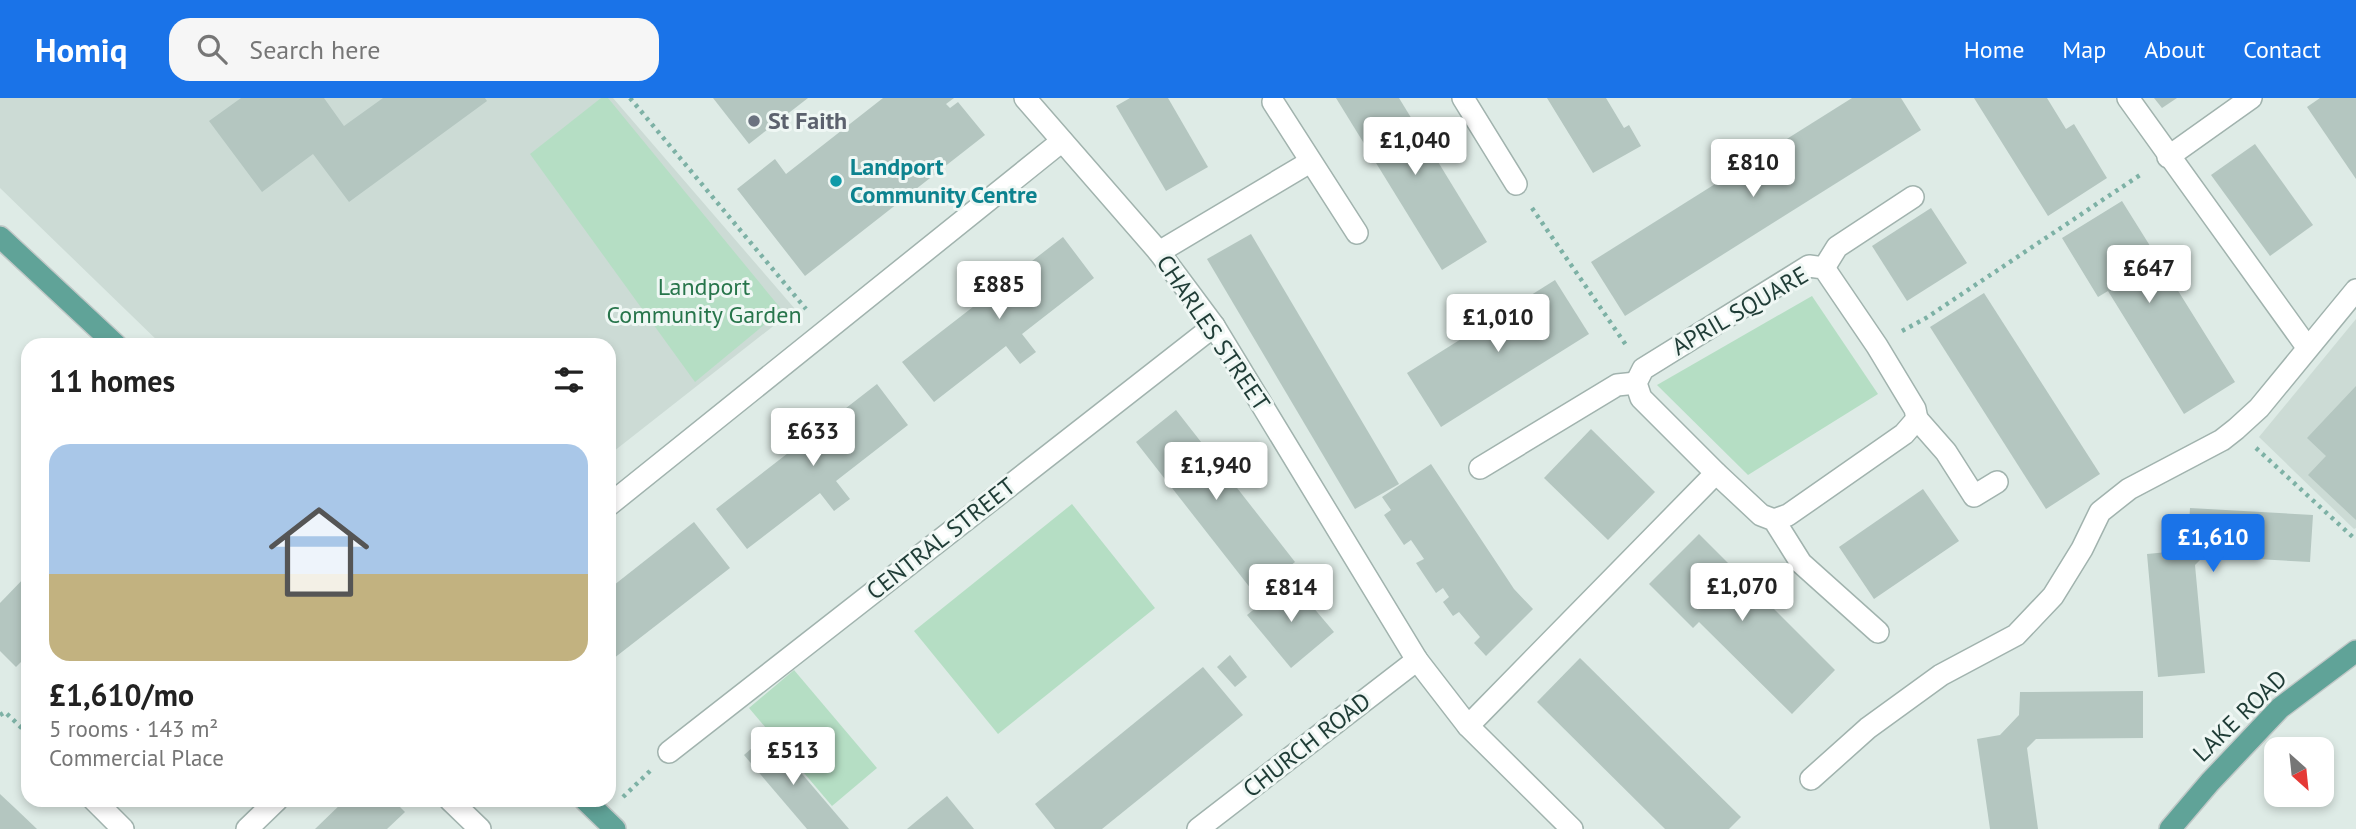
<!DOCTYPE html>
<html lang="en">
<head>
<meta charset="utf-8">
<style>
	body { margin:0; font-family:"PT Sans",sans-serif; background:#f6f6f6; color:#222; height:100vh; display:flex; flex-direction:column; font-size:26px; white-space:nowrap }
	* { box-sizing:border-box; margin:0 }
	p { font-size:23px; color:#767676 }
	.icon { flex:none; width:38px; height:38px; fill:none; stroke:currentColor; stroke-width:2; stroke-linecap:round; stroke-linejoin:round }
	.map { position:relative; flex:1; overflow:hidden }
	.side { position:absolute; left:21px; top:240px; width:595px; height:469px; display:flex; flex-direction:column; background:#fff; border-radius:21px; box-shadow:0 4px 10px #0003 }
	.side>* { flex:none }
	.needle { width:46px; rotate:153deg }
	.buttons { position:absolute; left:2264px; top:639px; display:grid; gap:14px }
	.buttons a { display:grid; place-items:center; width:70px; height:70px; border-radius:14px; background:#fff; box-shadow:0 4px 10px #0003; font-size:35px }
	.price { position:absolute; translate:-50% -60px; padding:0 16px; border-radius:7px; background:#fff; color:#222; font-size:23px; line-height:46px; filter:drop-shadow(0 2px 4px #0008) }
	.price::after { content:''; position:absolute; left:50%; top:42px; width:21px; height:16px; margin-left:-10px; background:inherit; clip-path:polygon(0 0,100% 0,50% 100%) }
	.price.active { background:#1a73e8; color:#fff }
	ul { padding:0; list-style:none }
	li { display:grid; align-content:center; gap:14px; height:371px; padding:0 28px }
	li span { display:grid; place-items:center; height:217px; border-radius:21px; color:#555 }
	li>.icon { margin-inline-start:auto }
	span .icon { width:126px; height:126px; fill:#fffc; stroke-width:1 }
	li b { font-size:30px }
	h2 { display:flex; justify-content:space-between; align-items:center; height:84px; padding:0 28px; font-size:30px }
	header { display:flex; align-items:center; gap:42px; box-sizing:border-box; height:98px; padding:0 35px; background:#1a73e8; color:#fff }
	header strong { font-size:33px }
	nav { display:flex; gap:38px; margin-inline-start:auto; font-size:24px }
	.search { width:490px; height:63px; background:#f6f6f6; display:flex; align-items:center; gap:18px; box-sizing:border-box; padding:0 24px; border-radius:21px; color:#767676; font-size:26px }
	.map>svg:first-child { display:block }
	.built { fill:#ccdbd5 }
	.green { fill:#b5dec4 }
	.building { fill:#b4c6c0 }
	.lines { fill:none; stroke-linecap:round; stroke-linejoin:round }
	.minor-casing { stroke:#a1b3ae; stroke-width:24 }
	.major-casing { stroke:#c0c8c7; stroke-width:24 }
	.path { stroke:#7db1a5; stroke-width:4.5; stroke-dasharray:3.5 5; stroke-linecap:butt }
	.minor { stroke:#fff; stroke-width:21 }
	.major { stroke:#60a398; stroke-width:21 }
	.worship-dot { fill:#6b7280; stroke:#eff7f4; stroke-width:2.5 }
	.culture-dot { fill:#0f9aa8; stroke:#eff7f4; stroke-width:2.5 }
	.labels { text-anchor:middle; stroke-width:6; stroke-linejoin:round; paint-order:stroke }
	.worship-label { font-size:24px; font-weight:bold; fill:#5b616d; stroke:#eff7f4; text-anchor:start }
	.culture-label { font-size:24px; font-weight:bold; fill:#0d838f; stroke:#eff7f4; text-anchor:start }
	.park-label { font-size:24px; fill:#27754b; stroke:#eff7f4 }
	.street-label { font-size:24px; fill:#1f3c36; stroke:#eff7f4 }
</style>
</head>
<body>
<header>
<strong>Homiq</strong>
<div class="search"><svg class="icon" aria-label="search" viewBox="0 0 24 24"><circle cx="10" cy="10" r="6"/><path d="M15 15l6 6"/></svg>Search here</div>
<nav><a>Home</a><a>Map</a><a>About</a><a>Contact</a></nav>
</header>
<div class="map">
<svg width="2356" height="731" viewBox="0 0 2356 731">
	<rect width="100%" height="100%" fill="#deebe6"/>
	<g class="built">
		<polygon points="0,0 613,0 795,211 609,357 609,247 162,247 0,90"/>
		<polygon points="2356,221 2356,430 2354,431 2259,339"/>
	</g>
	<g class="green">
		<polygon points="601,0 608,0 782,212 695,284 530,56"/>
		<polygon points="1812,198 1878,296 1748,377 1657,287"/>
		<polygon points="1072,406 1155,510 998,636 914,533"/>
		<polygon points="794,572 877,670 832,708 749,610"/>
	</g>
	<g class="building">
		<polygon points="241,0 324,0 344,28 383,0 485,0 487,3 349,104 313,56 262,94 209,23"/>
		<polygon points="713,0 808,0 749,46"/>
		<polygon points="883,0 954,0 946,6 950,10 958,4 985,37 805,178 737,91 775,61 786,76"/>
		<polygon points="1130,0 1168,0 1208,69 1166,93 1116,8"/>
		<polygon points="1336,0 1399,0 1487,144 1442,172"/>
		<polygon points="1547,0 1606,0 1624,30 1629,27 1641,48 1593,75"/>
		<polygon points="1852,0 1901,0 1921,32 1625,218 1591,164"/>
		<polygon points="1974,0 2047,0 2066,31 2074,26 2107,80 2048,118"/>
		<polygon points="2154,0 2177,0 2162,10"/>
		<polygon points="2320,0 2356,0 2356,81 2307,9"/>
		<polygon points="2255,46 2313,127 2270,158 2211,77"/>
		<polygon points="2122,103 2235,284 2184,316 2108,193 2098,199 2062,140"/>
		<polygon points="1931,110 1967,165 1907,203 1872,148"/>
		<polygon points="1251,136 1399,386 1355,411 1207,161"/>
		<polygon points="1063,139 1094,180 1022,236 1036,254 1020,266 1006,248 934,304 902,264"/>
		<polygon points="1555,182 1589,236 1441,329 1407,275"/>
		<polygon points="1984,195 2100,376 2046,411 1930,229"/>
		<polygon points="877,286 908,327 836,383 850,401 834,413 820,395 747,451 716,411"/>
		<polygon points="2356,288 2356,422 2308,377 2326,358 2307,340"/>
		<polygon points="1176,312 1295,464 1255,496 1136,344"/>
		<polygon points="1591,331 1655,394 1608,442 1544,380"/>
		<polygon points="1431,366 1514,491 1533,511 1486,558 1474,545 1480,539 1459,514 1453,518 1443,504 1449,499 1443,490 1436,495 1416,465 1424,461 1411,442 1404,447 1384,417 1391,412 1382,399"/>
		<polygon points="1923,391 1959,443 1874,501 1839,449"/>
		<polygon points="2190,410 2313,417 2310,464 2204,458 2195,467 2205,575 2158,579 2147,456 2178,453 2188,444"/>
		<polygon points="694,424 730,470 609,564 609,491"/>
		<polygon points="1699,436 1835,572 1792,616 1699,524 1693,530 1649,486"/>
		<polygon points="28,476 28,557 16,569 0,553 0,505"/>
		<polygon points="1290,482 1334,534 1291,570 1247,517"/>
		<polygon points="1230,557 1247,579 1235,589 1217,569"/>
		<polygon points="1580,560 1741,719 1729,731 1665,731 1537,604"/>
		<polygon points="1203,569 1243,617 1102,731 1055,731 1035,706"/>
		<polygon points="2143,593 2143,640 2036,641 2027,650 2038,731 1990,731 1977,641 2000,637 2019,617 2020,594"/>
		<polygon points="768,636 849,731 807,731 744,657"/>
		<polygon points="0,696 16,711 37,731 0,731"/>
		<polygon points="947,698 974,731 907,731 919,721"/>
		<polygon points="345,702 393,702 405,714 387,731 315,731"/>
	</g>
	<g class="lines">
		<defs>
			<g id="minor">
				<polyline points="1025,0 1159,154 1214,228 1417,562 1468,628 1572,731"/>
				<polyline points="1463,0 1516,86"/>
				<polyline points="2128,0 2307,249"/>
				<polyline points="1273,4 1357,135"/>
				<polyline points="2168,59 2251,0"/>
				<polyline points="1159,154 1310,64"/>
				<polyline points="1824,170 1837,149 1913,99"/>
				<polyline points="1917,321 1946,354 1974,398 1997,384"/>
				<polyline points="1480,370 1617,287 1636,285"/>
				<polyline points="609,407 1062,43"/>
				<polyline points="1774,422 1788,417 1904,336 1917,321 1915,311 1877,248 1824,170 1809,168 1643,271 1636,285 1641,300 1716,375 1761,417 1774,422 1801,465 1878,534"/>
				<polyline points="1468,628 1716,375"/>
				<polyline points="669,654 1214,228"/>
				<polyline points="1811,681 1868,630 1941,577 2016,537 2053,498 2082,451 2100,414 2129,391 2222,342 2236,331 2259,310 2356,192"/>
				<polyline points="94,702 123,731"/>
				<polyline points="450,702 480,731"/>
				<polyline points="247,731 277,702"/>
				<polyline points="1198,731 1417,562"/>
			</g>
			<g id="major">
				<polyline points="0,139 116,247"/>
				<polyline points="585,702 615,731"/>
				<polyline points="2170,731 2210,684 2280,610 2356,553"/>
			</g>
		</defs>
		<use href="#minor" class="minor-casing"/>
		<use href="#major" class="major-casing"/>
		<g class="path">
			<polyline points="630,0 806,211"/>
			<polyline points="1532,110 1626,247"/>
			<polyline points="1902,233 1926,220 2143,75"/>
			<polyline points="2256,350 2356,442"/>
			<polyline points="0,617 5,614 28,636"/>
			<polyline points="623,699 650,673"/>
		</g>
		<use href="#minor" class="minor"/>
		<use href="#major" class="major"/>
	</g>
	<circle class="worship-dot" cx="754" cy="23" r="7"/>
	<circle class="culture-dot" cx="836" cy="83" r="7"/>
	<g class="labels">
		<g class="worship-label">
			<text x="768" y="31">St Faith</text>
		</g>
		<g class="culture-label">
			<text x="850" y="77">Landport<tspan x="850" dy="28">Community Centre</tspan></text>
		</g>
		<g class="park-label">
			<text x="704" y="197">Landport<tspan x="704" dy="28">Community Garden</tspan></text>
		</g>
		<g class="street-label">
			<text transform="translate(1740 213) rotate(-30)" y="8">APRIL SQUARE</text>
			<text transform="translate(1213 235) rotate(56)" y="8">CHARLES STREET</text>
			<text transform="translate(941 441) rotate(-38)" y="8">CENTRAL STREET</text>
			<text transform="translate(2240 618) rotate(-44)" y="8">LAKE ROAD</text>
			<text transform="translate(1307 647) rotate(-38)" y="8">CHURCH ROAD</text>
		</g>
	</g>
</svg>
<div class="buttons">
<a><svg class="needle" viewBox="-14 -14 28 28"><path d="M0-13l5 13h-10z" fill="#e53935"/><path d="M0 13l5-13h-10z" fill="#767676"/></svg></a>
</div>
<b class="price" style="left:1415px;top:79px">£1,040</b>
<b class="price" style="left:1753px;top:101px">£810</b>
<b class="price" style="left:2149px;top:207px">£647</b>
<b class="price" style="left:999px;top:223px">£885</b>
<b class="price" style="left:1498px;top:256px">£1,010</b>
<b class="price" style="left:813px;top:370px">£633</b>
<b class="price" style="left:1216px;top:404px">£1,940</b>
<b class="price active" style="left:2213px;top:476px">£1,610</b>
<b class="price" style="left:1742px;top:525px">£1,070</b>
<b class="price" style="left:1291px;top:526px">£814</b>
<b class="price" style="left:793px;top:689px">£513</b>
<section class="side">
<h2>11 homes<svg class="icon" aria-label="filters" viewBox="0 0 24 24"><path d="M4 7h16M4 17h16"/><circle cx="9" cy="7" r="2"/><circle cx="15" cy="17" r="2"/></svg></h2>
<ul>
<li><span style="background:linear-gradient(#a9c7e8 60%,#c2b280 0)"><svg class="icon" aria-label="home" viewBox="0 0 24 24"><path d="M3 11l9-7 9 7M6 9v11h12V9"/></svg></span><div><b>£1,610/mo</b><p>5 rooms · 143 m²</p><p>Commercial Place</p></div></li>
</ul>
</section>
</div>
</body>
</html>
